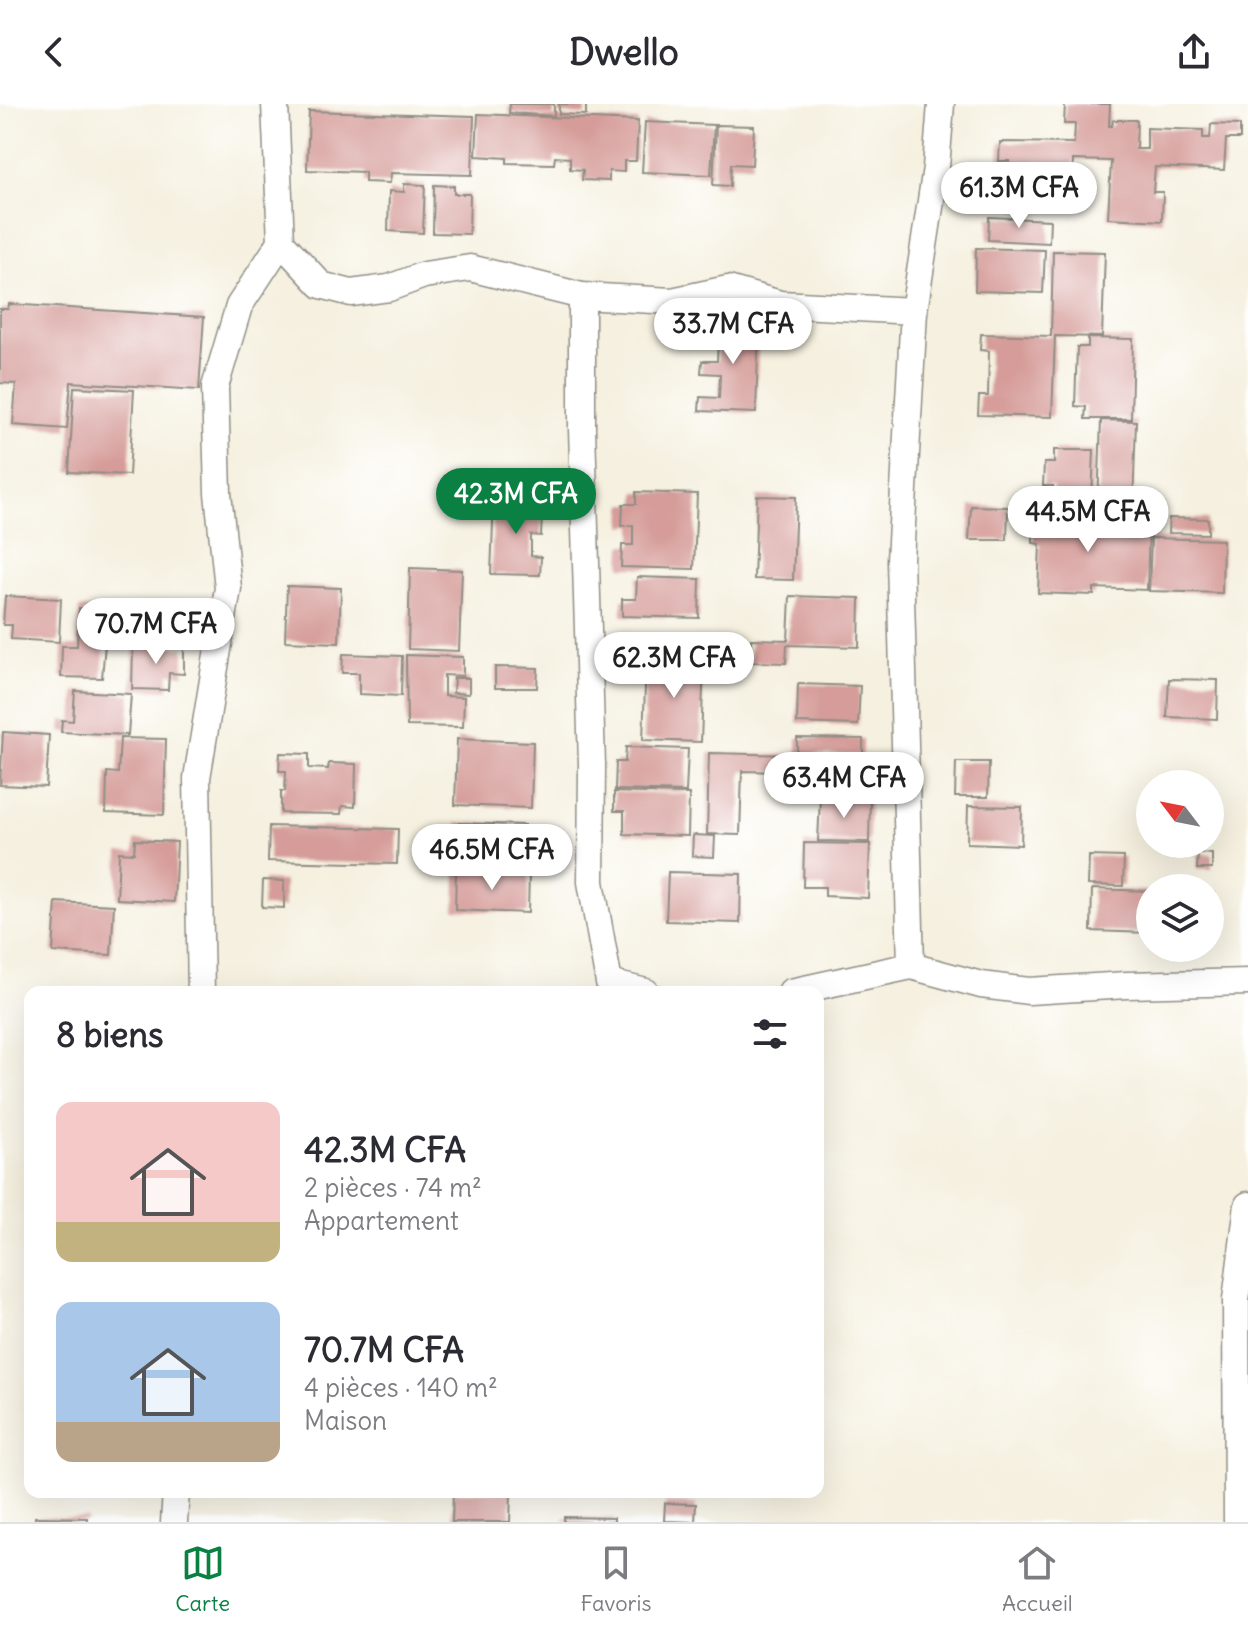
<!DOCTYPE html>
<html lang="fr">
<head>
<meta charset="utf-8">
<style>
	body { margin:0; font-family:Delius,sans-serif; background:#f7f7f7; color:#2b2b33; height:100vh; display:flex; flex-direction:column; font-size:30px; white-space:nowrap }
	* { box-sizing:border-box; margin:0 }
	p { font-size:26px; color:#7c7c81 }
	.icon { flex:none; width:44px; height:44px; fill:none; stroke:currentColor; stroke-width:2; stroke-linecap:round; stroke-linejoin:round }
	.map { position:relative; flex:1; overflow:hidden }
	.details { position:absolute; left:24px; top:882px; width:800px; height:512px; display:flex; flex-direction:column; background:#fff; border-radius:16px; box-shadow:0 8px 32px #0002 }
	.details>* { flex:none }
	.needle { width:52px; rotate:302deg }
	.controls { position:absolute; left:1136px; top:666px; display:grid; gap:16px }
	.controls a { display:grid; place-items:center; width:88px; height:88px; border-radius:50%; background:#fff; box-shadow:0 8px 32px #0002; font-size:40px }
	.price { position:absolute; translate:-50% -68px; padding:0 18px; border-radius:28px; background:#fff; color:#222; font-size:26px; line-height:52px; filter:drop-shadow(0 2px 4px #0008) }
	.price::after { content:''; position:absolute; left:50%; top:48px; width:24px; height:18px; margin-left:-12px; background:inherit; clip-path:polygon(0 0,100% 0,50% 100%) }
	.price.selected { background:#0b8043; color:#fff }
	ul { padding:0; list-style:none }
	li { display:flex; align-items:center; gap:24px; height:200px; padding:0 32px }
	li span { display:grid; place-items:center; flex:none; width:224px; height:160px; border-radius:16px; color:#555 }
	li>.icon { margin-inline-start:auto }
	span .icon { width:96px; height:96px; fill:#fffc; stroke-width:1 }
	li b { font-size:34px }
	h2 { display:flex; justify-content:space-between; align-items:center; height:96px; padding:0 32px; font-size:34px }
	header { display:flex; justify-content:space-between; align-items:center; height:104px; padding:0 32px; background:#fff; font-size:36px; font-weight:800 }
	.dock { display:flex; justify-content:space-around; align-items:center; height:112px; border-top:2px solid #e1e1e2; background:#fff; font-size:22px; color:#7c7c81 }
	.dock a { display:grid; justify-items:center; gap:4px }
	.dock .selected { color:#0b8043 }
	.map>svg:first-child { display:block }
	.building { fill:#d59c99 }
	.lines { fill:none; stroke-linecap:round; stroke-linejoin:round }
	.minor-casing { stroke:#908e85; stroke-width:29 }
	.minor { stroke:#fff; stroke-width:26 }
</style>
</head>
<body>
<header><svg class="icon" aria-label="back" viewBox="0 0 24 24"><path d="M15 5l-7 7 7 7"/></svg>Dwello<svg class="icon" aria-label="share" viewBox="0 0 24 24"><path d="M12 15V3M7 8l5-5 5 5M5 13v7h14v-7"/></svg></header>
<div class="map">
<svg width="1248" height="1418" viewBox="0 0 1248 1418">
	<rect width="100%" height="100%" fill="#fff"/>
	<filter id="ink" filterUnits="userSpaceOnUse"><feTurbulence type="fractalNoise" baseFrequency=".0125" numOctaves="2"/><feDisplacementMap in="SourceGraphic" scale="16" xChannelSelector="R" yChannelSelector="G"/><feConvolveMatrix kernelMatrix="1 2 1 2 8 2 1 2 1" color-interpolation-filters="sRGB"/></filter>
	<filter id="wash" filterUnits="userSpaceOnUse"><feTurbulence type="fractalNoise" baseFrequency=".006" numOctaves="4" result="noise"/><feDisplacementMap in="SourceGraphic" scale="32" xChannelSelector="R" yChannelSelector="G"/><feGaussianBlur stdDeviation="1.8" result="paint"/><feColorMatrix in="noise" values="0 0 0 0 0 0 0 0 0 0 0 0 0 0 0 0 0 1.4 0 .05"/><feComposite in="paint" operator="in"/></filter>
	<g filter="url(#wash)">
		<rect width="100%" height="100%" fill="#f5f0df"/>
		<g id="blocks">
			<g class="building">
				<polygon points="510,0 554,0 554,12 509,9"/>
				<polygon points="559,0 586,0 586,11 559,10"/>
				<polygon points="1065,0 1110,0 1109,22 1112,22 1113,16 1137,16 1136,45 1147,45 1147,24 1203,26 1203,34 1210,34 1211,20 1240,21 1240,35 1226,35 1224,66 1155,63 1153,88 1163,88 1162,117 1108,114 1111,57 1073,56 1072,86 1008,85 1009,57 999,57 1000,38 1074,39 1075,20 1064,20"/>
				<polygon points="309,7 474,12 472,71 391,69 390,79 365,78 365,68 307,66"/>
				<polygon points="478,10 638,17 636,57 624,57 624,68 609,67 609,77 582,76 583,66 570,65 570,54 555,53 554,60 507,59 507,54 476,52"/>
				<polygon points="645,18 714,21 711,71 642,68"/>
				<polygon points="716,21 754,22 752,61 731,60 730,82 713,81"/>
				<polygon points="404,80 425,81 423,129 388,127 389,87 404,88"/>
				<polygon points="434,81 454,82 454,90 470,90 469,130 433,129"/>
				<polygon points="989,113 1050,116 1049,139 988,136"/>
				<polygon points="976,144 1045,146 1043,189 975,187"/>
				<polygon points="1053,147 1105,148 1102,233 1055,232 1052,313 978,311 979,292 988,292 989,247 980,246 981,230 1051,232"/>
				<polygon points="9,200 204,213 199,286 71,278 67,325 13,321 16,280 0,279 0,205 8,205"/>
				<polygon points="701,217 759,218 756,309 699,307 700,293 719,294 720,270 701,269 702,257 717,257 718,236 701,235"/>
				<polygon points="1088,234 1133,235 1131,315 1085,315 1086,303 1075,302 1077,243 1088,243"/>
				<polygon points="74,283 134,286 129,371 69,368"/>
				<polygon points="1101,316 1136,317 1133,402 1098,401"/>
				<polygon points="1054,346 1094,346 1092,396 1053,395 1053,382 1043,382 1044,359 1054,359"/>
				<polygon points="636,388 697,390 694,465 621,463 622,441 633,441 633,421 622,422 623,400 636,400"/>
				<polygon points="757,392 796,393 793,476 754,475"/>
				<polygon points="494,393 543,395 541,432 531,431 531,452 541,453 540,471 491,470"/>
				<polygon points="971,402 1008,403 1007,436 969,436"/>
				<polygon points="1041,404 1096,405 1096,425 1149,426 1147,486 1094,484 1094,491 1038,489 1040,440 1033,439 1033,419 1041,419"/>
				<polygon points="1169,414 1208,415 1208,430 1168,429"/>
				<polygon points="1151,434 1223,436 1222,489 1149,487"/>
				<polygon points="410,464 462,466 459,547 408,545"/>
				<polygon points="637,473 700,475 699,514 622,512 622,495 636,495"/>
				<polygon points="287,482 341,484 339,539 285,537"/>
				<polygon points="5,492 61,495 59,538 11,535 12,521 3,521"/>
				<polygon points="790,492 860,494 859,543 787,541 786,559 750,558 751,535 788,536"/>
				<polygon points="79,504 108,505 102,574 61,573 62,542 77,542"/>
				<polygon points="121,507 142,507 140,540 120,540"/>
				<polygon points="133,542 184,543 184,570 169,569 168,586 132,585"/>
				<polygon points="343,550 402,552 401,592 359,590 359,569 342,569"/>
				<polygon points="406,551 463,553 463,572 444,571 444,592 464,593 463,623 407,622"/>
				<polygon points="646,555 704,557 701,638 643,636"/>
				<polygon points="495,563 538,564 537,584 495,584"/>
				<polygon points="454,574 469,574 469,590 453,589"/>
				<polygon points="1169,575 1218,576 1217,615 1167,613"/>
				<polygon points="798,580 860,582 858,621 797,619"/>
				<polygon points="75,587 131,590 128,631 61,628 62,616 73,617"/>
				<polygon points="3,628 49,631 46,683 0,681"/>
				<polygon points="120,634 166,635 164,711 106,709 107,668 118,669"/>
				<polygon points="797,634 863,635 863,651 797,650"/>
				<polygon points="457,635 533,638 531,704 455,701"/>
				<polygon points="626,643 688,645 686,688 615,686 616,658 625,658"/>
				<polygon points="280,649 309,650 309,664 328,665 329,659 356,660 355,703 342,702 341,710 281,709 281,687 285,687 286,667 279,667"/>
				<polygon points="709,649 790,651 789,668 742,667 740,731 707,730"/>
				<polygon points="956,658 989,658 988,693 955,693"/>
				<polygon points="823,675 868,676 868,693 823,692"/>
				<polygon points="614,688 689,690 688,732 624,730 624,707 614,707"/>
				<polygon points="820,694 870,695 869,738 818,737"/>
				<polygon points="968,702 1022,703 1021,741 967,739"/>
				<polygon points="457,719 524,721 523,746 531,746 530,765 455,763"/>
				<polygon points="269,722 398,725 397,760 268,757"/>
				<polygon points="693,731 715,732 714,753 692,752"/>
				<polygon points="135,736 177,738 174,798 117,795 119,748 134,749"/>
				<polygon points="804,739 870,740 868,794 825,792 825,783 803,783"/>
				<polygon points="1198,749 1212,750 1212,765 1197,765"/>
				<polygon points="1089,752 1124,753 1123,782 1088,781"/>
				<polygon points="456,767 529,769 528,809 455,806"/>
				<polygon points="668,768 741,770 740,819 666,817"/>
				<polygon points="263,776 284,777 284,804 262,803"/>
				<polygon points="1092,785 1150,787 1150,829 1091,827"/>
				<polygon points="1210,789 1214,789 1213,831 1210,831"/>
				<polygon points="56,798 114,801 111,851 53,848"/>
				<polygon points="453,1388 511,1388 510,1418 452,1418"/>
				<polygon points="665,1399 696,1400 695,1418 664,1417"/>
				<polygon points="35,1413 87,1414 87,1418 35,1418"/>
				<polygon points="564,1413 614,1414 614,1418 564,1418"/>
			</g>
		</g>
	</g>
	<g filter="url(#ink)">
		<use href="#blocks" fill-opacity="0" stroke="#908e85" stroke-width="2"/>
		<g class="lines">
			<defs>
				<g id="minor">
					<polyline points="275,0 281,138 321,181 351,189 389,184 424,171 470,164 582,192 672,197 728,185 780,200 914,207"/>
					<polyline points="582,192 582,324 592,661 591,778 609,879 646,888"/>
					<polyline points="911,862 900,456 914,207 936,64 941,0"/>
					<polyline points="201,888 197,674 228,484 218,389 215,283 239,202 281,138"/>
					<polyline points="791,888 911,862 981,881 1029,887 1127,881 1248,878"/>
					<polyline points="174,1418 176,1388"/>
					<polyline points="1237,1418 1236,1196 1248,1101"/>
				</g>
			</defs>
			<use href="#minor" class="minor-casing"/>
			<use href="#minor" class="minor"/>
		</g>
	</g>
</svg>
<div class="controls">
<a><svg class="needle" viewBox="-14 -14 28 28"><path d="M0-13l5 13h-10z" fill="#e53935"/><path d="M0 13l5-13h-10z" fill="#7c7c81"/></svg></a>
<a><svg class="icon" aria-label="layers" viewBox="0 0 24 24"><path d="M12 4l9 5-9 5-9-5zM3 14l9 5 9-5"/></svg></a>
</div>
<b class="price" style="left:1019px;top:126px">61.3M CFA</b>
<b class="price" style="left:733px;top:262px">33.7M CFA</b>
<b class="price selected" style="left:516px;top:432px">42.3M CFA</b>
<b class="price" style="left:1088px;top:450px">44.5M CFA</b>
<b class="price" style="left:156px;top:562px">70.7M CFA</b>
<b class="price" style="left:674px;top:596px">62.3M CFA</b>
<b class="price" style="left:844px;top:716px">63.4M CFA</b>
<b class="price" style="left:492px;top:788px">46.5M CFA</b>
<section class="details">
<h2>8 biens<svg class="icon" aria-label="filters" viewBox="0 0 24 24"><path d="M4 7h16M4 17h16"/><circle cx="9" cy="7" r="2"/><circle cx="15" cy="17" r="2"/></svg></h2>
<ul>
<li><span style="background:linear-gradient(#f6c9c9 75%,#c2b280 0)"><svg class="icon" aria-label="home" viewBox="0 0 24 24"><path d="M3 11l9-7 9 7M6 9v11h12V9"/></svg></span><div><b>42.3M CFA</b><p>2 pièces · 74 m²</p><p>Appartement</p></div></li>
<li><span style="background:linear-gradient(#a9c7e8 75%,#b9a48a 0)"><svg class="icon" aria-label="home" viewBox="0 0 24 24"><path d="M3 11l9-7 9 7M6 9v11h12V9"/></svg></span><div><b>70.7M CFA</b><p>4 pièces · 140 m²</p><p>Maison</p></div></li>
</ul>
</section>
</div>
<nav class="dock">
<a class="selected"><svg class="icon" aria-label="map" viewBox="0 0 24 24"><path d="M3 6l6-2 6 2 6-2v14l-6 2-6-2-6 2zM9 4v14M15 6v14"/></svg>Carte</a>
<a><svg class="icon" aria-label="saved" viewBox="0 0 24 24"><path d="M7 4h10v16l-5-4-5 4z"/></svg>Favoris</a>
<a><svg class="icon" aria-label="home" viewBox="0 0 24 24"><path d="M3 11l9-7 9 7M6 9v11h12V9"/></svg>Accueil</a>
</nav>
</body>
</html>
